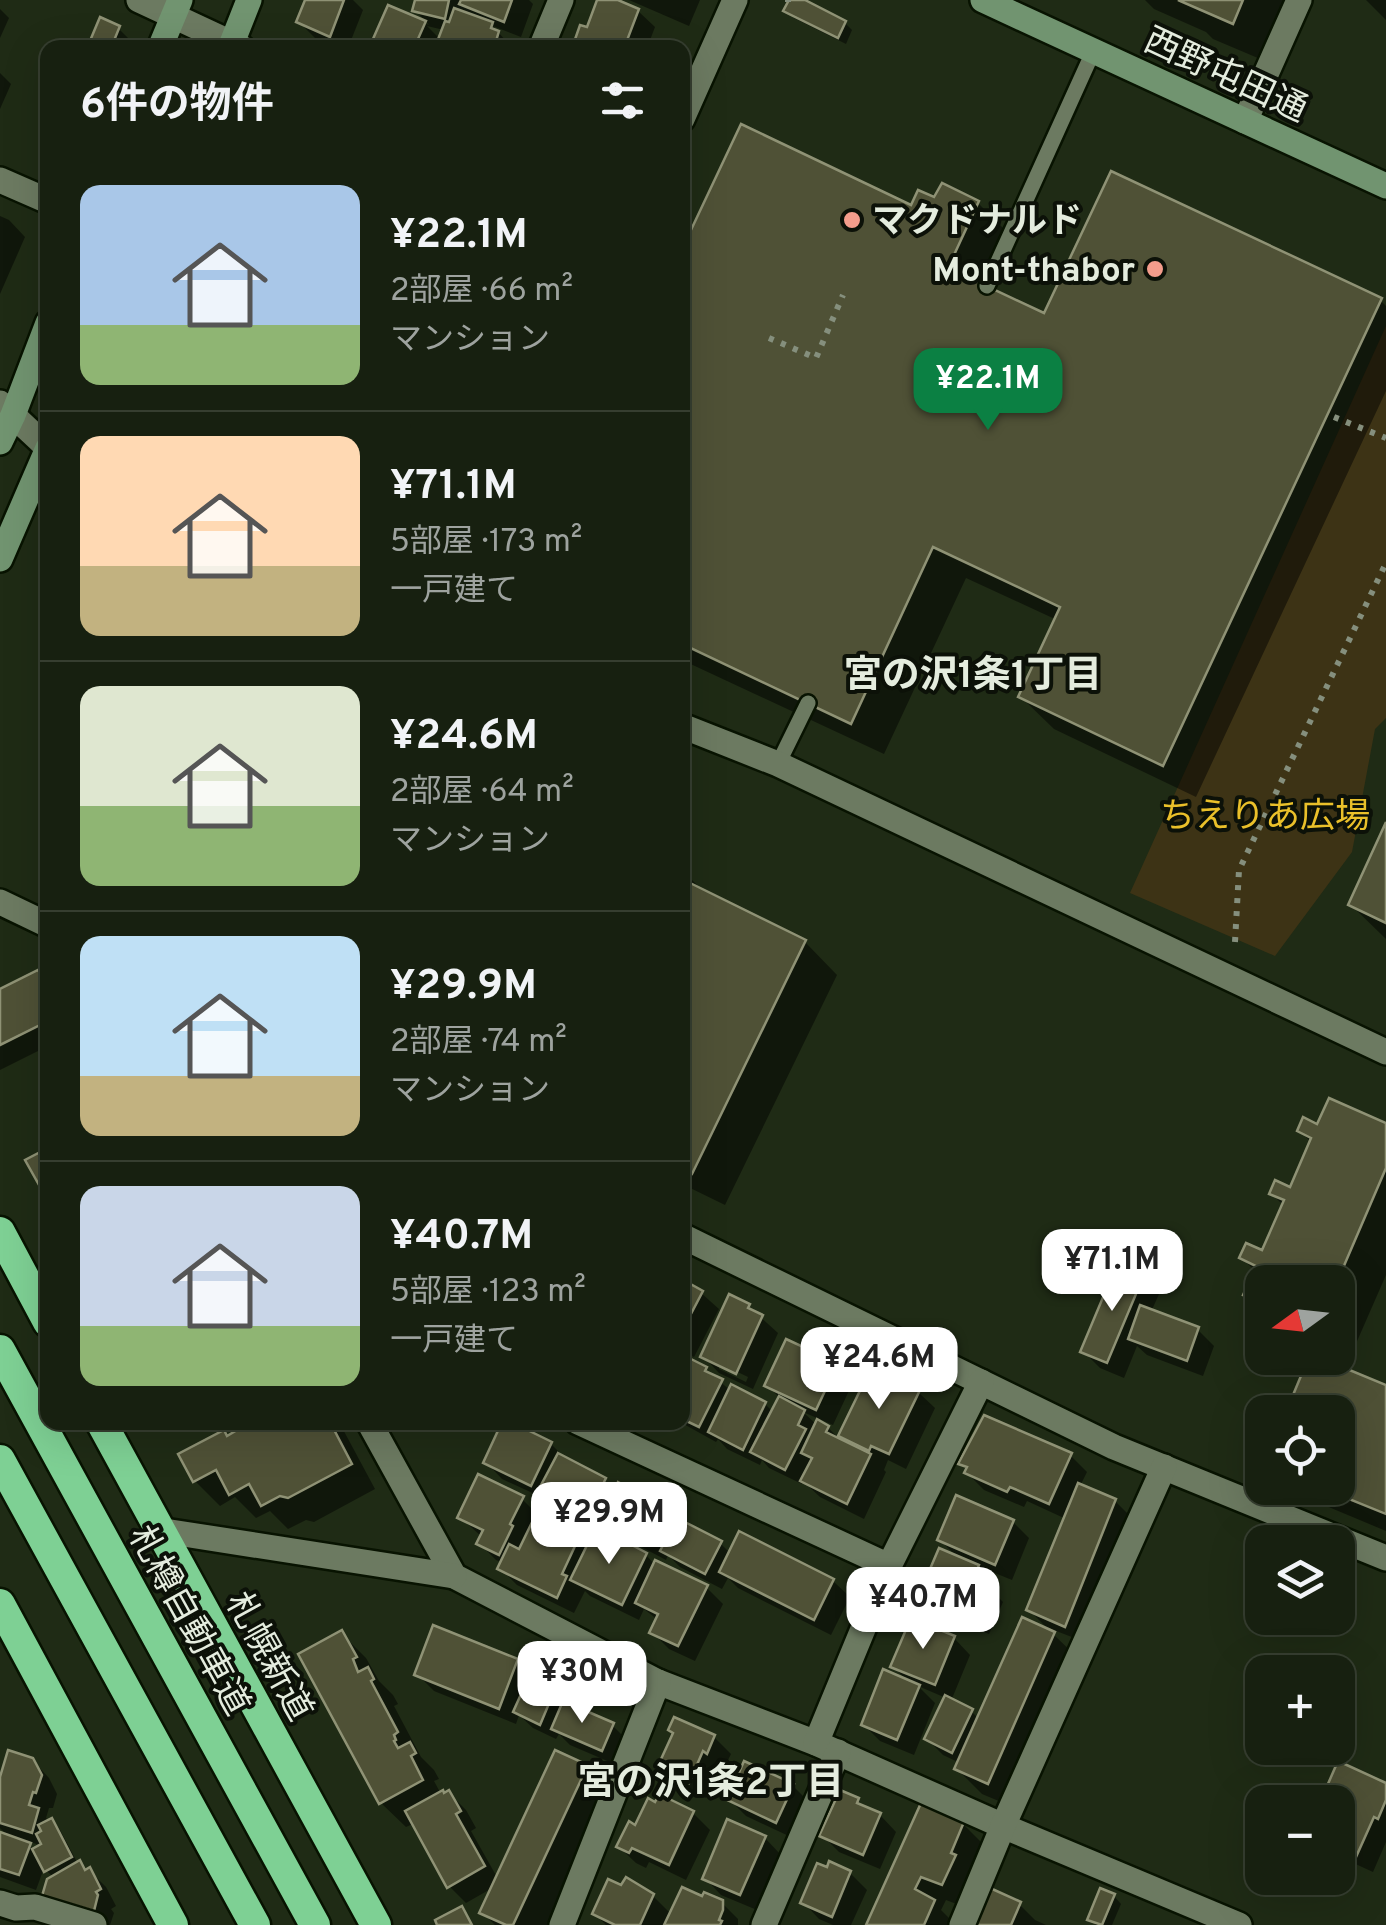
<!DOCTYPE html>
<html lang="ja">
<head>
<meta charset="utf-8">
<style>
	body { margin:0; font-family:Overpass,"Noto Sans JP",sans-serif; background:#202819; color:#f1f3f6; height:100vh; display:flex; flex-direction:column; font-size:38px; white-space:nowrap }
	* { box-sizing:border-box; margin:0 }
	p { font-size:32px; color:#9ea39f }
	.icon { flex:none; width:55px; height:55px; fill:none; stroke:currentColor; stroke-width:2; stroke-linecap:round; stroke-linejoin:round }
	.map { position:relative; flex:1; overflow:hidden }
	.details { position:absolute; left:40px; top:40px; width:650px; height:1390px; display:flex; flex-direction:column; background:#172010; border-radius:20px; box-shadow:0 10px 40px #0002,0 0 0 2px #363e30 }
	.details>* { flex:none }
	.needle { width:65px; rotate:255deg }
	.controls { position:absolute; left:1245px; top:1265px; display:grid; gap:20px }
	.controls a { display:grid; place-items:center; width:110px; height:110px; border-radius:20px; background:#172010; box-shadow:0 10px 40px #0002,0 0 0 2px #363e30; font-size:50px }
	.price { position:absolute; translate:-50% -85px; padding:0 22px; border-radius:20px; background:#fff; color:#222; font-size:32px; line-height:65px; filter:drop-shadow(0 2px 5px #0008) }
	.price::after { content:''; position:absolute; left:50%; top:60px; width:30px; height:22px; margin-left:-15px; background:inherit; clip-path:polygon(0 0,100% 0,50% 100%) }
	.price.current { background:#0b8043; color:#fff }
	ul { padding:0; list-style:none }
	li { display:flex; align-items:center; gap:30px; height:250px; padding:0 40px }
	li+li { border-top:2px solid #363e30 }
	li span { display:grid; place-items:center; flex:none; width:280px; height:200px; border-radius:20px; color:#555 }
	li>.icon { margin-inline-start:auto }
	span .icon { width:120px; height:120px; fill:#fffc; stroke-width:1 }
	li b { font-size:42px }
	h2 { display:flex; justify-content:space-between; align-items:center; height:120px; padding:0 40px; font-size:42px }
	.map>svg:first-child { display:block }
	.green { fill:#3d3315 }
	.shadow { fill:#0007; fill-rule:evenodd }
	.building { fill:#4f5136; stroke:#8f9275; stroke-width:2.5 }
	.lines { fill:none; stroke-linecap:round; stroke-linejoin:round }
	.lane-casing { stroke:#081301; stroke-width:20 }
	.street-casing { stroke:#081301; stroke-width:30 }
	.secondary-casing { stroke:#081301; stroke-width:30 }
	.highway-casing { stroke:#081301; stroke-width:35 }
	.path { stroke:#858f7d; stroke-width:6; stroke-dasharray:5 8; stroke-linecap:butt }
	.lane { stroke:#6c7a61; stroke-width:15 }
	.street { stroke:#6c7a61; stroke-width:25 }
	.secondary { stroke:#719470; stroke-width:25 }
	.highway { stroke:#7ed094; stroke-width:30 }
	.poi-dot { fill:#f49d8c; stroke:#0c1108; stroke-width:4 }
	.labels { text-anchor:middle; stroke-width:8; stroke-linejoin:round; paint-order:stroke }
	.street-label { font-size:35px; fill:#e4ecde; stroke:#0c1108 }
	.poi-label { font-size:35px; font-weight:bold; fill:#e4ecde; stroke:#0c1108; text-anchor:start }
	.park-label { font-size:35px; fill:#eac02a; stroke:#0c1108 }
	.neighbourhood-label { font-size:38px; font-weight:bold; fill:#e4ecde; stroke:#0c1108 }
</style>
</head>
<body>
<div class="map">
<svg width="1386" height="1925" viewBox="0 0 1386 1925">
	<rect width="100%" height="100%" fill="#1f2b15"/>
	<polygon class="green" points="1386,326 1386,718 1375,729 1352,852 1275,956 1130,893"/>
	<g class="shadow">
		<polygon points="308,0 353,0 363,10 348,48 337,48 315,38 299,22"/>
		<path d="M417,0H529L533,4L521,37L493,26L512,48H445L440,42L438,48H372L389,8L429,25L415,10ZM427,26L444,30L440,39Z"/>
		<polygon points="600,0 611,0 638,11 655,27 647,48 574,48 588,31"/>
		<polygon points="629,0 700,0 689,26"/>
		<polygon points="792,0 799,0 845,23 852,30 846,44 794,18 786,10"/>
		<polygon points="1145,0 1308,0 1279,67 1213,39 1206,32 1154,9"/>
		<polygon points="1366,0 1386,0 1386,20"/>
		<polygon points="0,9 9,18 0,38"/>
		<polygon points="118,28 135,45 134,48 90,48"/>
		<polygon points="0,73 11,84 0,109"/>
		<polygon points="936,201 978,203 1010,235 985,288 1046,317 1380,300 1386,306 1386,391 1196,797 1054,729 1021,697 1057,620 966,578 884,754 682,660 682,255 912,208"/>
		<polygon points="0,216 9,220 25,237 0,294"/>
		<polygon points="1386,828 1386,939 1351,905"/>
		<polygon points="682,870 699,887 698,889 805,942 837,975 725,1205 682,1184"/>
		<polygon points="38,973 48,982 48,1046 0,1070 0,992"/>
		<polygon points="1386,1126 1386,1275 1351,1355 1343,1352 1342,1355 1338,1353 1338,1282 1262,1282 1262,1310 1246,1294 1256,1272 1242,1258 1263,1254 1284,1206 1272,1194 1291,1190 1312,1143 1300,1131 1318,1127"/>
		<polygon points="682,1276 719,1309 694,1357 682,1351"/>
		<polygon points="1142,1277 1159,1294 1151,1312 1198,1330 1214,1346 1203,1376 1147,1355 1137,1346 1124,1378 1100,1368 1083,1351"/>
		<path d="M748,1306L778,1333L753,1389L719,1373L703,1356ZM719,1363L748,1377L746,1382L719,1369Z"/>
		<polygon points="1310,1362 1386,1388 1386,1531 1300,1495 1293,1488 1338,1488 1338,1412 1289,1412"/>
		<polygon points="837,1366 853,1382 833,1425 803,1412 817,1425 820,1419 839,1439 873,1370 918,1392 935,1408 906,1469 888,1460 884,1470 886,1472 864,1519 820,1497 803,1481 802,1484 769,1468 762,1460 760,1465 727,1449 718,1439 716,1442 680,1422 682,1422 682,1378 706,1370 731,1391 765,1404 773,1412 780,1398 767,1385"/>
		<polygon points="247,1422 339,1422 375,1489 314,1522 306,1520 288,1529 270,1511 256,1518 235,1497 220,1506 195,1481 228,1438 245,1428"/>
		<polygon points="551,1444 568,1461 604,1480 616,1491 636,1495 638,1491 669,1506 686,1523 720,1543 731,1554 833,1581 850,1597 831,1635 738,1588 728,1578 722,1589 680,1567 668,1555 666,1560 636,1544 610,1518 606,1526 560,1503 551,1494 548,1500 502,1479 486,1462"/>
		<polygon points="1070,1455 1087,1472 1080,1486 1115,1501 1132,1518 1082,1641 1046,1627 1029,1610 1066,1519 1027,1501 1024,1507 984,1490 967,1473 968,1470 961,1463"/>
		<polygon points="522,1499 538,1515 539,1513 581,1533 591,1543 646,1555 655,1565 706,1587 723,1604 695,1661 669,1649 652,1632 658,1620 644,1609 639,1620 590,1596 585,1591 574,1613 517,1585 500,1568 503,1563 496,1560 479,1543 482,1537 460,1517"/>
		<polygon points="1013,1522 1029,1538 1012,1580 975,1565 995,1584 992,1591 1003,1602 989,1634 954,1619 937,1602 940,1596 927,1583 959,1559 940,1540"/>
		<polygon points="341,1633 366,1658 379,1681 393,1695 398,1704 394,1706 421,1757 434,1770 439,1779 434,1781 441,1794 449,1793 466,1810 476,1828 471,1831 498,1879 587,1767 612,1792 550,1925 495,1925 482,1912 494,1887 466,1903 449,1886 415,1823 406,1827 381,1803"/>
		<polygon points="1053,1634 1079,1659 1013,1807 982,1794 957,1769 960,1763 943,1755 927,1739 946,1698 918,1686 935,1703 914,1755 880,1741 863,1724 909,1683 893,1666 954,1638 970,1655 951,1701 971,1711 979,1719"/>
		<polygon points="517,1661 534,1679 567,1672 584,1689 576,1709 612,1725 629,1742 619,1766 570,1745 559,1734 556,1739 533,1728 519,1715 516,1724 434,1691 417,1674"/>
		<polygon points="675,1734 714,1737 731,1754 724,1768 720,1766 706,1798 677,1784 660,1767"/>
		<path d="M32,1760L49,1778L57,1794L53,1808H49L46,1818L59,1828L78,1864L89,1870L106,1887L116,1906L111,1909L114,1913L110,1925L62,1912L45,1895L54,1878L44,1868L36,1890L0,1877V1835L11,1839L0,1828V1780ZM24,1840L43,1846L35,1851Z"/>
		<polygon points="1386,1785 1386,1842 1373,1872 1338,1856 1338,1802 1333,1802 1334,1799 1327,1793"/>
		<polygon points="793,1786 809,1802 793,1838 746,1816 730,1800"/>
		<polygon points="660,1798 693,1813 710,1830 686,1880 649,1862 646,1868 636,1863 619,1847 656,1805"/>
		<polygon points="857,1800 867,1810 880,1815 896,1832 880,1869 839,1852 822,1835"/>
		<polygon points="963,1824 988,1849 967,1908 946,1900 941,1910 956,1925 869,1925"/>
		<polygon points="765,1838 781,1855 757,1910 721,1895 705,1878"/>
		<polygon points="850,1873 867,1890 851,1925 833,1925 819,1919 803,1902"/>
		<polygon points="653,1896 672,1915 721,1902 738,1919 738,1925 606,1925 595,1914"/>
		<polygon points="1114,1896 1121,1904 1112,1925 1096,1925 1090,1919"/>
		<polygon points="1019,1904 1035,1920 1046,1925 977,1925"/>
	</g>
	<g class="building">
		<polygon points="305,0 344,0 330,37 296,22"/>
		<polygon points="415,0 449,0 445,19 412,11"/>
		<polygon points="461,0 512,0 504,22 459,4"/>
		<polygon points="597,0 618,0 639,9 626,43 637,48 572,48 580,25 587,27"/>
		<polygon points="789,0 805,0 846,21 838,38 783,11"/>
		<polygon points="1178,0 1243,0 1233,24"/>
		<polygon points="388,5 426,21 414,48 369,48"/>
		<polygon points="454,8 493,22 491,28 499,31 494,48 451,48 437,42 445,21 449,22"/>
		<polygon points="100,17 120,26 111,48 87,48"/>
		<polygon points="741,124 911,205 918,190 934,197 942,183 979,201 948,268 1044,313 1111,171 1382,298 1163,766 1018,697 1060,607 933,547 851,724 682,644 682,249"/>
		<polygon points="1386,822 1386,923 1348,905"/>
		<polygon points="682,879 806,940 692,1174 682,1170"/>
		<polygon points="38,970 48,988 48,1021 0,1045 0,989"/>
		<polygon points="1329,1098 1386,1123 1386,1168 1337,1282 1262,1282 1262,1303 1243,1295 1256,1266 1239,1258 1246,1243 1262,1250 1284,1200 1269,1194 1275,1180 1290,1187 1311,1138 1297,1131 1303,1117 1317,1124"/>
		<polygon points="48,1148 48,1201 25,1160"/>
		<polygon points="1117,1264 1144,1275 1107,1363 1080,1352"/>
		<polygon points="682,1274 690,1277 687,1282 703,1291 682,1331"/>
		<polygon points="729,1294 750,1304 748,1308 763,1315 736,1374 700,1357"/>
		<polygon points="1140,1305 1199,1327 1187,1361 1128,1339"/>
		<polygon points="786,1339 838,1363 816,1410 764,1386"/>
		<polygon points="689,1358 707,1367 705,1371 723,1379 699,1427 682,1419 682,1372"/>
		<polygon points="1308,1359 1333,1370 1335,1364 1386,1385 1386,1514 1322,1488 1338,1488 1338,1412 1286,1412"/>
		<polygon points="872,1366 920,1390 889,1454 871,1446 869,1451 838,1436"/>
		<polygon points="731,1384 766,1402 743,1450 708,1432"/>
		<polygon points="779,1396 805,1410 798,1425 806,1429 785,1470 750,1452"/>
		<polygon points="984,1415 1072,1453 1049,1504 1010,1487 1007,1492 964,1473 967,1467 958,1464"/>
		<polygon points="817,1419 829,1426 826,1432 871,1454 847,1504 800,1481 812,1458 801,1453"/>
		<polygon points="243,1422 330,1422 352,1464 288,1498 280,1496 261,1506 249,1484 229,1495 216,1470 193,1482 178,1454 224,1430 227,1436 242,1427 241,1425"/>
		<polygon points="502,1422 511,1422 552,1442 531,1486 483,1463"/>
		<polygon points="558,1453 606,1478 589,1512 540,1487"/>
		<polygon points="478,1474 524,1496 510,1524 513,1526 499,1555 476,1544 483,1530 457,1518"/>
		<polygon points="618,1482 635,1491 637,1487 670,1504 649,1545 616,1528 619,1522 601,1513"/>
		<polygon points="1078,1483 1116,1499 1065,1627 1026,1610"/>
		<polygon points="956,1495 1014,1520 995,1565 937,1540"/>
		<polygon points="538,1510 582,1531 562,1574 567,1576 557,1598 497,1569 509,1544 519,1549"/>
		<polygon points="677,1518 722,1541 705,1574 660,1551"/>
		<polygon points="594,1531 614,1541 616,1537 647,1553 622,1605 570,1580"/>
		<polygon points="739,1531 834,1579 814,1620 719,1572"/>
		<polygon points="939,1548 979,1565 974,1578 987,1583 972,1619 934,1603 940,1590 924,1583"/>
		<polygon points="655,1560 708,1585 678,1646 649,1633 658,1614 635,1603"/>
		<polygon points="1022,1617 1055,1632 988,1784 954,1769"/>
		<polygon points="913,1619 955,1636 935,1685 890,1667 908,1625 910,1626"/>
		<polygon points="433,1625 518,1659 499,1709 414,1675"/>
		<polygon points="342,1630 357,1657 353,1659 358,1672 368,1667 374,1679 371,1681 398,1732 394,1735 396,1740 394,1741 398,1748 410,1742 416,1753 411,1756 423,1780 379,1804 298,1654"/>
		<polygon points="541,1658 569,1670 558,1697 553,1694 540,1725 513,1712 527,1681 530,1682"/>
		<polygon points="883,1669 920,1685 897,1740 861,1725"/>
		<polygon points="945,1695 973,1709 952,1753 924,1739"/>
		<polygon points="563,1701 614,1723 602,1751 551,1729"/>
		<polygon points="674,1717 715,1735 707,1754 703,1751 689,1783 657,1768 673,1733 668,1730"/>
		<polygon points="8,1750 33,1758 42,1775 36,1793 33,1792 29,1805 39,1808 32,1833 0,1823 0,1777"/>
		<polygon points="555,1750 588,1765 513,1925 506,1925 479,1913"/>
		<polygon points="744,1761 794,1784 776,1823 727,1800"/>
		<polygon points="1338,1761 1386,1783 1386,1800 1378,1819 1374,1817 1356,1857 1338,1849 1338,1802 1330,1802 1332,1797 1324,1793"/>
		<polygon points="443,1790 444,1793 449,1790 461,1811 456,1814 485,1866 447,1888 405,1811"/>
		<polygon points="840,1790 859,1798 857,1803 881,1813 863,1855 819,1836"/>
		<polygon points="659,1794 694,1811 669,1865 632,1848 629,1853 616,1847 629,1821 635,1825 648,1798 655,1802"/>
		<polygon points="921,1803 964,1822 951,1853 956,1855 942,1885 921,1877 915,1889 935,1900 924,1925 866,1925"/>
		<polygon points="52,1818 72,1857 44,1872 32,1849 41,1844 36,1834 41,1831 38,1825"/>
		<polygon points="727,1819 766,1836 740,1895 702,1879"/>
		<polygon points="0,1832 31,1843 19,1875 0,1869"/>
		<polygon points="80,1860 85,1870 90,1867 101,1889 96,1892 98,1895 94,1911 42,1896 47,1879"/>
		<polygon points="829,1861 851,1871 832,1917 800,1903 817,1863 827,1867"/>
		<polygon points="626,1877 654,1894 640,1925 615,1925 592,1914 608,1879 621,1885"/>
		<polygon points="682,1887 702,1896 704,1892 723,1900 723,1910 719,1920 722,1921 720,1925 664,1925"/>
		<polygon points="990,1888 1021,1902 1011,1925 974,1925"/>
		<polygon points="1100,1888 1115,1894 1102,1925 1087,1920"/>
		<polygon points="462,1906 472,1925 437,1925 435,1920"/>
	</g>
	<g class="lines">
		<defs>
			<g id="lane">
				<polyline points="987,286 1093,52"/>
				<polyline points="778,764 808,703"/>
			</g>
			<g id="street">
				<polyline points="139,0 242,48"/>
				<polyline points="541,48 561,0"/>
				<polyline points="682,119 735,0"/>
				<polyline points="1245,121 1299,0"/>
				<polyline points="0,180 48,201"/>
				<polyline points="0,403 48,448"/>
				<polyline points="682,726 778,764 1386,1052"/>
				<polyline points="0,902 48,925"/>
				<polyline points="682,1236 1114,1447 1386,1558"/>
				<polyline points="369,1422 454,1576 658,1682 816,1743 1003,1826 1239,1925"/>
				<polyline points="578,1422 889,1566"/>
				<polyline points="158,1530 454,1576"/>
				<polyline points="816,1743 889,1566 981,1382"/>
				<polyline points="0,1903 16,1908 35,1907 94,1925"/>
				<polyline points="562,1925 658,1682"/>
				<polyline points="764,1925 838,1752"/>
				<polyline points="962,1925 1003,1826 1164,1467"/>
			</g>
			<g id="secondary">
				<polyline points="983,0 1386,186"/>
				<polyline points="160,48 180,0"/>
				<polyline points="230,48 249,0"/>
				<polyline points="0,442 13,415 48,323"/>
				<polyline points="0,559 48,448"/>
			</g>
			<g id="highway">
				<polyline points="0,1232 48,1322"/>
				<polyline points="0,1350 315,1925"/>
				<polyline points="101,1422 376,1925"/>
				<polyline points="0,1460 255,1925"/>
				<polyline points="0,1604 173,1925"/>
			</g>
		</defs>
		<use href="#lane" class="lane-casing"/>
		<use href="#street" class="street-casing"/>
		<use href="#secondary" class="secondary-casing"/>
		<use href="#highway" class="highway-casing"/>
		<g class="path">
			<polyline points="788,0 788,2"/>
			<polyline points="769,338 816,358 843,295"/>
			<polyline points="1334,417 1386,438"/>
			<polyline points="1235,942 1239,870 1386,563"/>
		</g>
		<use href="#lane" class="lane"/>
		<use href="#street" class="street"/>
		<use href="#secondary" class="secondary"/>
		<use href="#highway" class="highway"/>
	</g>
	<g class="poi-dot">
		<circle cx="852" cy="220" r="10"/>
		<circle cx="1155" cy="269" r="10"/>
	</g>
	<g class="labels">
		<g class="street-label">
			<text transform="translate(1226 74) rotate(25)" y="12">西野屯田通</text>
			<text transform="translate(190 1620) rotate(61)" y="12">札樽自動車道</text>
			<text transform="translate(270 1656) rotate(61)" y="12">札幌新道</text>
		</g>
		<g class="poi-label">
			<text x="872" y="232">マクドナルド</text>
			<text x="1135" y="281" text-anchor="end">Mont-thabor</text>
		</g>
		<g class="park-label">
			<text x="1265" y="827">ちえりあ広場</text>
		</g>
		<g class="neighbourhood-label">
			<text x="973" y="687">宮の沢1条1丁目</text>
			<text x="711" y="1794">宮の沢1条2丁目</text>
		</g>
	</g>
</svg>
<div class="controls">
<a><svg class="needle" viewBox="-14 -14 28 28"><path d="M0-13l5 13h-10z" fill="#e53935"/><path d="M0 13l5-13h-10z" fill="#9ea39f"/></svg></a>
<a><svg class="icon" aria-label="locate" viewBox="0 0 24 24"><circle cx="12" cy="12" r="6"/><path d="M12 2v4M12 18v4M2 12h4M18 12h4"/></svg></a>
<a><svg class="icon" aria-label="layers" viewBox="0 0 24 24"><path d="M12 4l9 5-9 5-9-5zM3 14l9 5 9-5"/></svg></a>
<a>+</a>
<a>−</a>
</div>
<b class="price current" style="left:988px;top:433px">¥22.1M</b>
<b class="price" style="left:1112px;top:1314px">¥71.1M</b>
<b class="price" style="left:879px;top:1412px">¥24.6M</b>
<b class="price" style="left:609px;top:1567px">¥29.9M</b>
<b class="price" style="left:923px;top:1652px">¥40.7M</b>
<b class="price" style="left:582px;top:1726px">¥30M</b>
<section class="details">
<h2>6件の物件<svg class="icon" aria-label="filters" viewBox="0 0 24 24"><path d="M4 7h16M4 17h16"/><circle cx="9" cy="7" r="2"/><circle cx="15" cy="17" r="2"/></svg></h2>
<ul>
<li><span style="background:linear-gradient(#a9c7e8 70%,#8fb573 0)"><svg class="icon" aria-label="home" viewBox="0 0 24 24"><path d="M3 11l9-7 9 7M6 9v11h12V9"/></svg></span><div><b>¥22.1M</b><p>2部屋 · 66 m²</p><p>マンション</p></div></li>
<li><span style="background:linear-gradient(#ffd9b3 65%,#c2b280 0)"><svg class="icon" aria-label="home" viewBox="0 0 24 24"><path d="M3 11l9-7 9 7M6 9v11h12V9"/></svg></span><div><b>¥71.1M</b><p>5部屋 · 173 m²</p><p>一戸建て</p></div></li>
<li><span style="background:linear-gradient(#dfe7d0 60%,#8fb573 0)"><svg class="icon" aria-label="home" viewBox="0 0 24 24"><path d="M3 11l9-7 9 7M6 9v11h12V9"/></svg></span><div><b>¥24.6M</b><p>2部屋 · 64 m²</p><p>マンション</p></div></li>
<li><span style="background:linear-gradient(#bfe0f5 70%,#c2b280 0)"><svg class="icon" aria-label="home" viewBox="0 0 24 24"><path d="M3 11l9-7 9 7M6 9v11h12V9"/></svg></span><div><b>¥29.9M</b><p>2部屋 · 74 m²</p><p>マンション</p></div></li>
<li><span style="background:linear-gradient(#c9d6e8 70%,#8fb573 0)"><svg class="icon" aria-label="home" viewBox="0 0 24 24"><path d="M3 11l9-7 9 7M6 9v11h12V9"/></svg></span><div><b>¥40.7M</b><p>5部屋 · 123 m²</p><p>一戸建て</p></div></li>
</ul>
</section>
</div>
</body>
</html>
